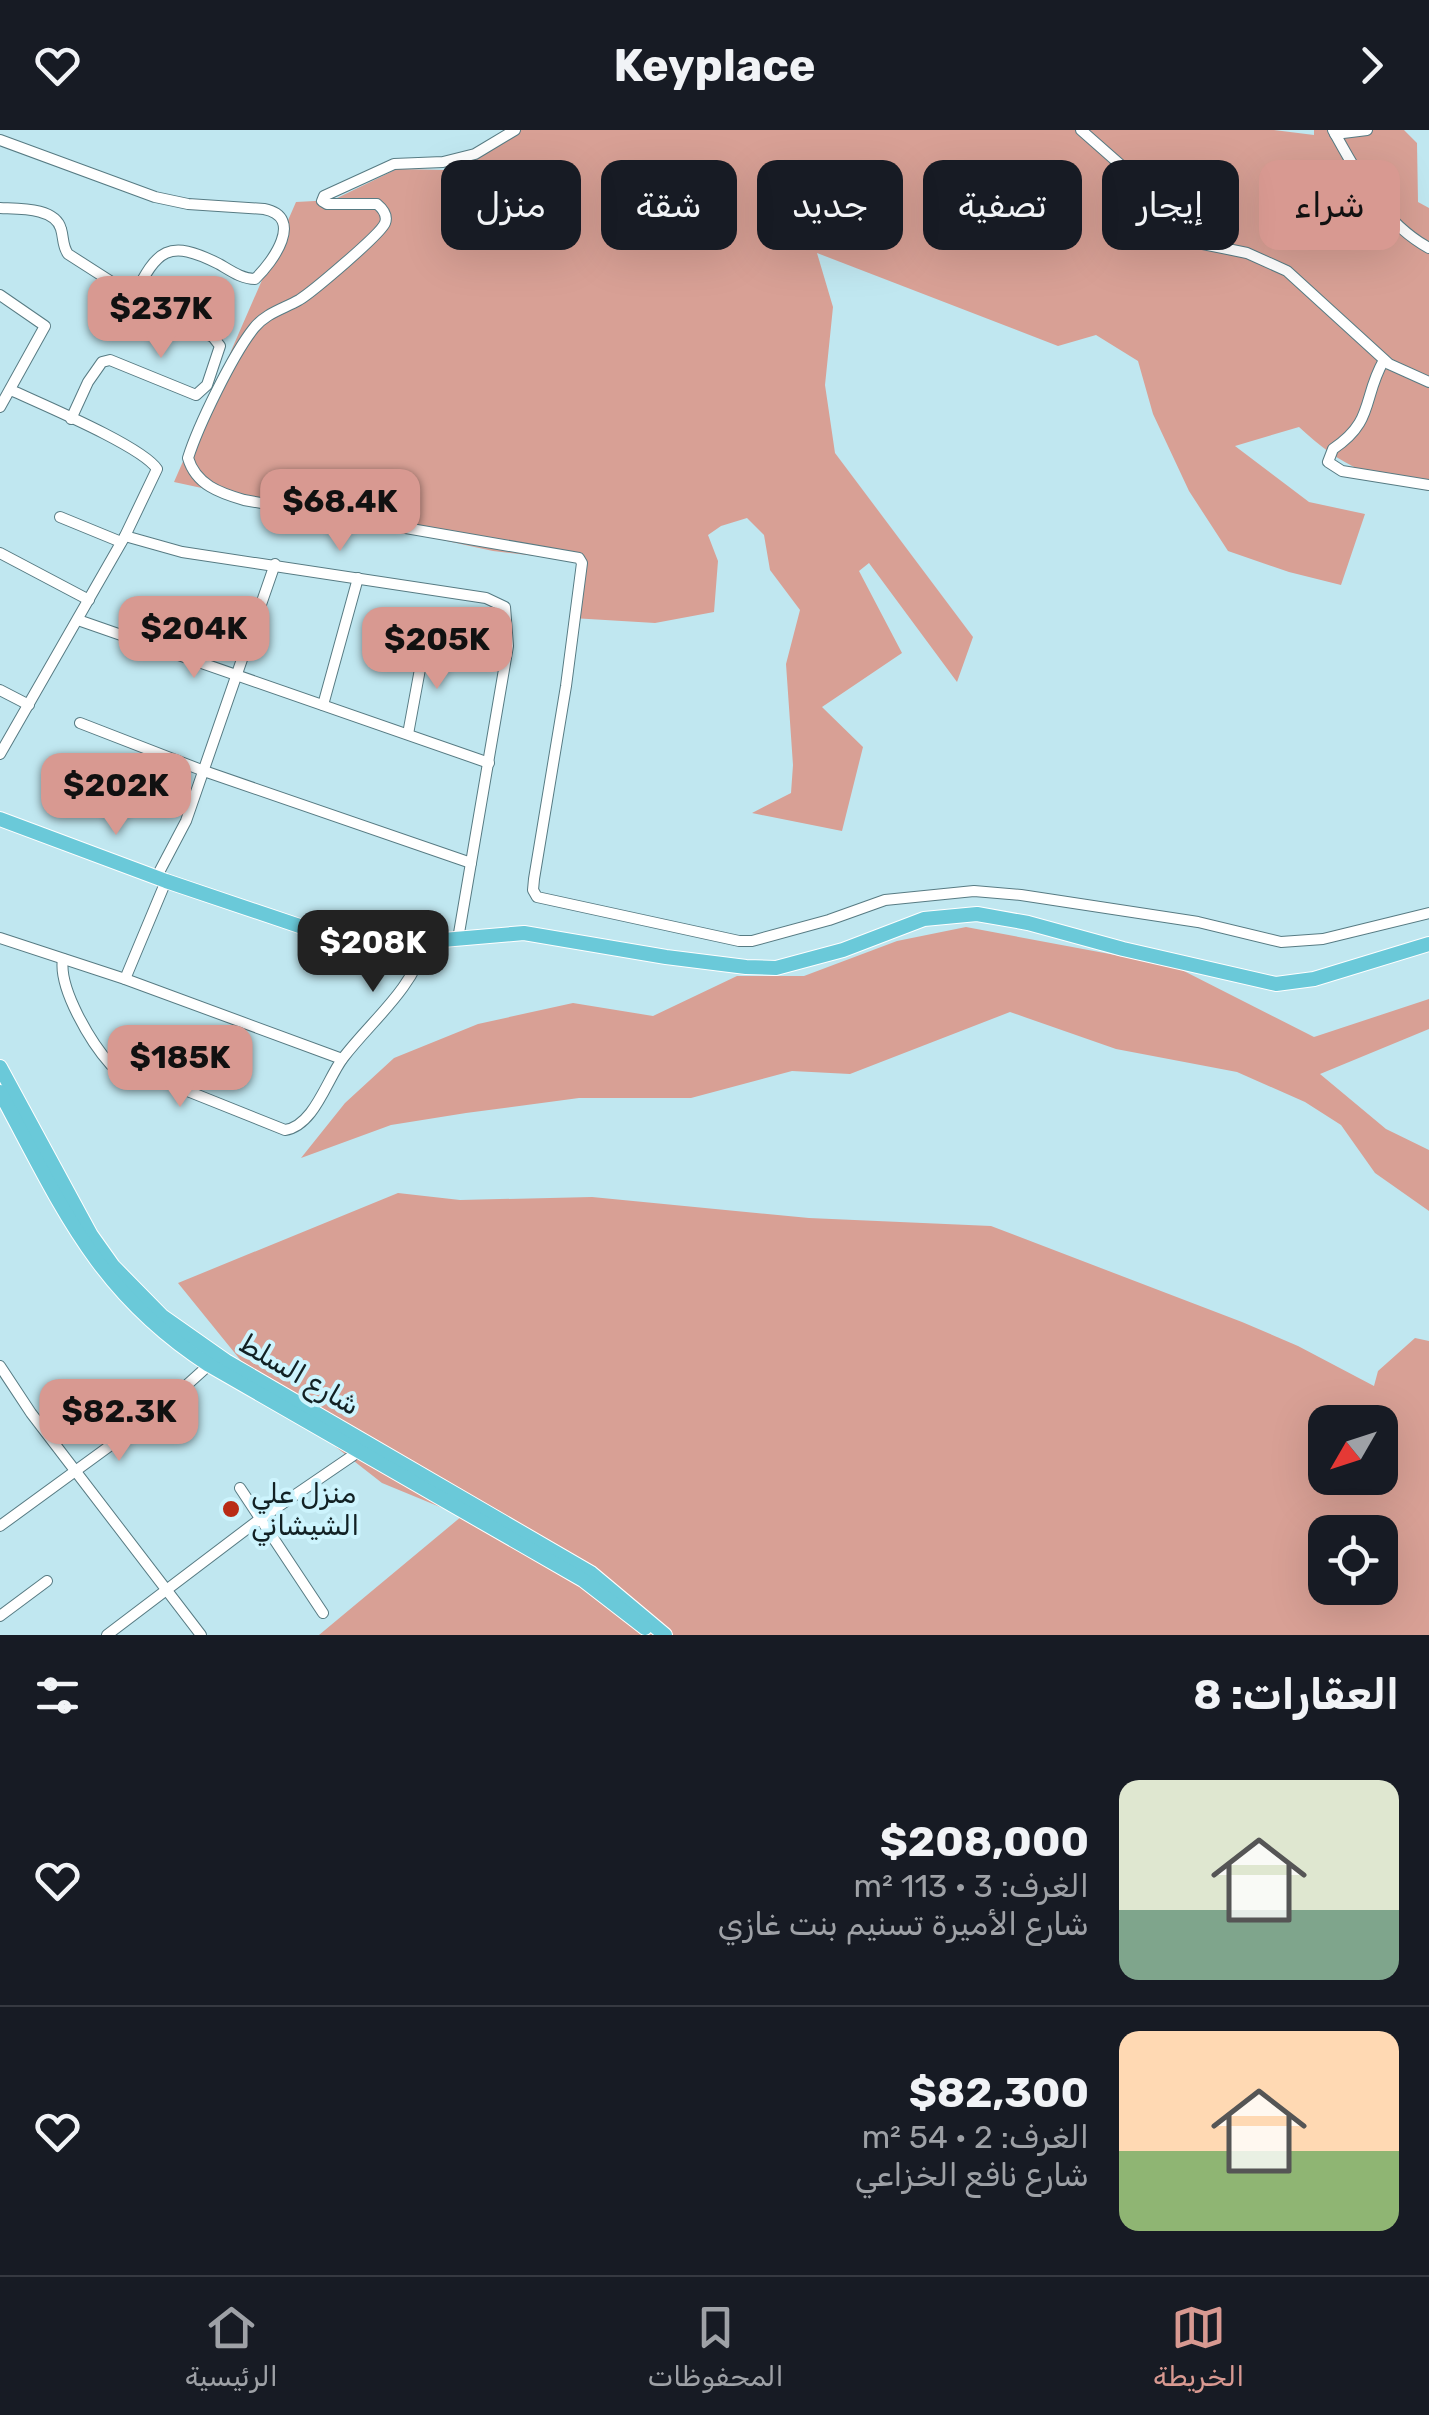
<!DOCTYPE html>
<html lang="ar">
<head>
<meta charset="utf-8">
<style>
	body { margin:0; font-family:Rubik,Cairo,sans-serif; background:#242831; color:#f1f3f6; direction:rtl; height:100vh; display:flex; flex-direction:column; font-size:38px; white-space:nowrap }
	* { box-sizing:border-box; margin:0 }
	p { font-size:32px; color:#9ea1a6 }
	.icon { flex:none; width:55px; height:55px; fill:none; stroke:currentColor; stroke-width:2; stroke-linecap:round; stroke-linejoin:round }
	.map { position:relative; height:1505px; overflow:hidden; direction:ltr }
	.sheet { display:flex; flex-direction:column; background:#171b24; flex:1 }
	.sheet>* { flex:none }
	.hud { position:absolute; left:30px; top:30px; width:1370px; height:90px; direction:rtl; display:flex; gap:20px }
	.needle { width:65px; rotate:231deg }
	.buttons { position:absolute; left:1308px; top:1275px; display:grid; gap:20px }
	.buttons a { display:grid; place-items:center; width:90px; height:90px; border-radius:20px; background:#171b24; box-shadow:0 10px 40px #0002; font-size:50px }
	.price { position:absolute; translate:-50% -85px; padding:0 22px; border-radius:20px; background:#d89991; color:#111; font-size:32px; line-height:65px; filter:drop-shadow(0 2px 5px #0008) }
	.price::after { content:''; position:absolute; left:50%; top:60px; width:30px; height:22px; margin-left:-15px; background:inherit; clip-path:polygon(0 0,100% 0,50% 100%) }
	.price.current { background:#222; color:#fff }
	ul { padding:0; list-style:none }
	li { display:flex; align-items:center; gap:30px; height:250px; padding:0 30px }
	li+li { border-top:2px solid #363941 }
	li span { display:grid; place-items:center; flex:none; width:280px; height:200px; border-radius:20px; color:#555 }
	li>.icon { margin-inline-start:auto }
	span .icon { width:120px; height:120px; fill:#fffc; stroke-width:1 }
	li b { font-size:42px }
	h2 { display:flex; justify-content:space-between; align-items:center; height:120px; padding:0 30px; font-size:42px }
	.tag { padding:0 35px; border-radius:20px; background:#171b24; box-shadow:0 10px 40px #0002; font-size:35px; line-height:90px }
	.tag.current { background:#d89991; color:#111 }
	header { display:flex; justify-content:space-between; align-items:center; height:130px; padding:0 30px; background:#171b24; font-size:45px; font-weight:700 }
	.menu { display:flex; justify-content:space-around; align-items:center; height:140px; border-top:2px solid #363941; background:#171b24; font-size:28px; color:#9ea1a6 }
	.menu a { display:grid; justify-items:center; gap:5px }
	.menu .current { color:#d89991 }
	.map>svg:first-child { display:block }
	.forest { fill:#d8a095; fill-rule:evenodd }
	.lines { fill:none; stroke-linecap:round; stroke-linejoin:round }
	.minor-casing { stroke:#577b83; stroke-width:12 }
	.major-casing { stroke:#fff; stroke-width:16 }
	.minor { stroke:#fff; stroke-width:10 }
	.major { stroke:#6ac9d9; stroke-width:14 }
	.poi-dot { fill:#b92c16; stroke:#cdf4fd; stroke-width:4 }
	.labels { text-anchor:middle; stroke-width:8; stroke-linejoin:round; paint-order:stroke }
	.street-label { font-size:28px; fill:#122124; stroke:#cdf4fd }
	.poi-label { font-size:28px; fill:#122124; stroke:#cdf4fd; text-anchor:start }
</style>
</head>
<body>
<header><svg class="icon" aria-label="forward" viewBox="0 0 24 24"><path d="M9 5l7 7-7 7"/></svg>Keyplace<svg class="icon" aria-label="heart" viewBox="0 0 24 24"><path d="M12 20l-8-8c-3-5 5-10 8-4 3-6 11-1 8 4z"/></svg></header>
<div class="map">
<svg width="1429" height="1505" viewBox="0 0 1429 1505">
	<rect width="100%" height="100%" fill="#c0e7f0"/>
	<g class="forest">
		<path d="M516,0H1274L1314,5V0H1404L1417,13L1418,72L1429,78V361C1372,348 1343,338 1299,297L1235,316L1309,372L1365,384L1341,455L1289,442L1228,421L1189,361L1153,284L1138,231L1096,205L1058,216L817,123L833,177L825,255L835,323L973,507L957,552L869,433L859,441L902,523L822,577L863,617L842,701L752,683L791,663L793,635L786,534L800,480L770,440L764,405L747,388L721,396L708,405L718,431L714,482L655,493L572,488L587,432L493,421L174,352L296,72L333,70L397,39L446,40L486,22Z"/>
		<polygon points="966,797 1174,836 1314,907 1429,869 1429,899 1320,944 1386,999 1429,1020 1429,1081 1375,1043 1341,995 1305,972 1237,942 1116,919 1010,882 850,944 792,941 691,968 579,968 466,983 391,995 301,1028 345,973 394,928 478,894 573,873 653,886 737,846 804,846 897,811"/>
		<path d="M398,1063L460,1070L592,1067L809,1088L991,1096L1242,1192L1298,1216L1374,1256L1378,1241L1415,1208L1429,1211V1505H319L462,1386L382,1353L268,1264L178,1153ZM1325,1292H1380V1348H1325ZM1325,1402H1380V1458H1325Z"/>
	</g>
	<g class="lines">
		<defs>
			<g id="minor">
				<path d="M515,0L475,24L443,32L394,34L324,66L322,71L327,74H377C383,79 388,85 385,93C381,104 312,162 299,170C283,179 266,183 254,198C233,224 198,296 188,328C196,355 220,363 244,370L579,428L582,433L566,556L534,749L533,760L537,767L739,811H752L829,790L885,770L974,761L1021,765L1198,792L1281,812L1323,809L1429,783"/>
				<polyline points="1081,0 1123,37 1188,111 1247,123 1287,141 1389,234 1429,252"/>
				<path d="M1333,0C1358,45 1382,92 1429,118"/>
				<polyline points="1335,4 1367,0"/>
				<path d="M0,10L155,67L188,74L264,79C305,87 273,132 255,149C242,149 231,141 219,134C168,108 157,120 134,166"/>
				<path d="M0,78C18,79 55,77 61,99C64,109 62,115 68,124L146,174L213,207L220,216L207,255L196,265L110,230L102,232L88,252L71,289"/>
				<polyline points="0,165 45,196 0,277"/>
				<path d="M1384,230C1362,268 1375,291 1333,319L1328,332L1342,341L1429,355"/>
				<polyline points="60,387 121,412"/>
				<polyline points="125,406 182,422 486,468 505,477 508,516 458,809"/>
				<polyline points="0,423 89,470"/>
				<polyline points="78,490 489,633"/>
				<polyline points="0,560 29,575"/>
				<polyline points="323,575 358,448"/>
				<polyline points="80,593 204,641 471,733"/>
				<polyline points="408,604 425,512"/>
				<path d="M0,624L125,406L157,339C142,316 41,274 11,260"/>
				<polyline points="156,748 186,691 275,434"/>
				<polyline points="0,808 125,849 342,929"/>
				<path d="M63,829C58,858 91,913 111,935L170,954L285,1000C314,996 327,949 343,928C373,889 411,861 426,812"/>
				<polyline points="125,849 166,751"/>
				<polyline points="0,1236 31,1283 201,1505"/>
				<polyline points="240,1358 323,1483"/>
				<polyline points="0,1396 159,1280 209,1235"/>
				<polyline points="0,1486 47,1451"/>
				<polyline points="107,1505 260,1389 361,1320"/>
			</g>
			<g id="major">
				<polyline points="0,689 166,751 335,808 373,816 524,803 666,827 746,837 776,838 843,820 924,789 977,784 1028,793 1123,819 1276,854 1314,849 1429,814"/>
				<polyline points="0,937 91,1105 113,1136 162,1186 226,1231 591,1443 665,1505"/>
				<path d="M0,962C61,1075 96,1162 209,1235L583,1450L645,1498"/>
			</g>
		</defs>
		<use href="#minor" class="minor-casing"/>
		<use href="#major" class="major-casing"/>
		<use href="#minor" class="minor"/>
		<use href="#major" class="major"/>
	</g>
	<circle class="poi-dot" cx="231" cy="1379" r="10"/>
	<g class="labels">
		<g class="street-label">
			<text transform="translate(300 1244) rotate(30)" y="10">شارع السلط</text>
		</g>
		<g class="poi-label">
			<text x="251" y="1373">منزل علي<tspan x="251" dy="32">الشيشاني</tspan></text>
		</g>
	</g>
</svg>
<div class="buttons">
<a><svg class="needle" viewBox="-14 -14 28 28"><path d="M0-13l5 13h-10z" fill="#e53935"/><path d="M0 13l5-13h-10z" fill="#9ea1a6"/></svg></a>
<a><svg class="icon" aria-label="locate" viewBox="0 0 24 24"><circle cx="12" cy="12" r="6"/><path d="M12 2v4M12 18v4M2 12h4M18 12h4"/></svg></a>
</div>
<b class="price" style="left:161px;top:231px">$237K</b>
<b class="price" style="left:340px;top:424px">$68.4K</b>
<b class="price" style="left:194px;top:551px">$204K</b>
<b class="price" style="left:437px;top:562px">$205K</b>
<b class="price" style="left:116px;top:708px">$202K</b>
<b class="price current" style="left:373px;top:865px">$208K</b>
<b class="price" style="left:180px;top:980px">$185K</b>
<b class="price" style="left:119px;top:1334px">$82.3K</b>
<div class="hud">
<a class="tag current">شراء</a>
<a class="tag">إيجار</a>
<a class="tag">تصفية</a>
<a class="tag">جديد</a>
<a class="tag">شقة</a>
<a class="tag">منزل</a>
</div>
</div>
<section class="sheet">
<h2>العقارات: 8<svg class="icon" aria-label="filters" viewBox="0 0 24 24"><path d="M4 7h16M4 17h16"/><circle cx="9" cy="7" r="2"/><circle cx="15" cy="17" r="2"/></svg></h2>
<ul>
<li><span style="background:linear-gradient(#dfe7d0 65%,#7fa58c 0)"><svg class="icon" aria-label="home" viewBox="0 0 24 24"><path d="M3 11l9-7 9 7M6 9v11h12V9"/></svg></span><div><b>$208,000</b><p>الغرف: 3 · 113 m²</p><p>شارع الأميرة تسنيم بنت غازي</p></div><svg class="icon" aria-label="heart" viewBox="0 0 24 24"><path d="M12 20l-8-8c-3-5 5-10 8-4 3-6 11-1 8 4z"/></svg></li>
<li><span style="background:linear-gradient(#ffd9b3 60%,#8fb573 0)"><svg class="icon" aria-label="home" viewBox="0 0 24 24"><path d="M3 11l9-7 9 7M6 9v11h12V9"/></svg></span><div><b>$82,300</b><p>الغرف: 2 · 54 m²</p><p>شارع نافع الخزاعي</p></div><svg class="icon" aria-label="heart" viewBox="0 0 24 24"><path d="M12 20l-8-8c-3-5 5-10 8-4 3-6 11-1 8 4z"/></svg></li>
</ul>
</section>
<nav class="menu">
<a class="current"><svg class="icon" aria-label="map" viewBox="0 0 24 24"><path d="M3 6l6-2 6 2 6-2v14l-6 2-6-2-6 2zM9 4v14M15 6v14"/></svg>الخريطة</a>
<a><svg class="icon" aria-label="saved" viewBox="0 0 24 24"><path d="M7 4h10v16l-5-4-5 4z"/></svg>المحفوظات</a>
<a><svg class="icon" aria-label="home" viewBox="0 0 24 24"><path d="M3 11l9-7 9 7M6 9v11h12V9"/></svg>الرئيسية</a>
</nav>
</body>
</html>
